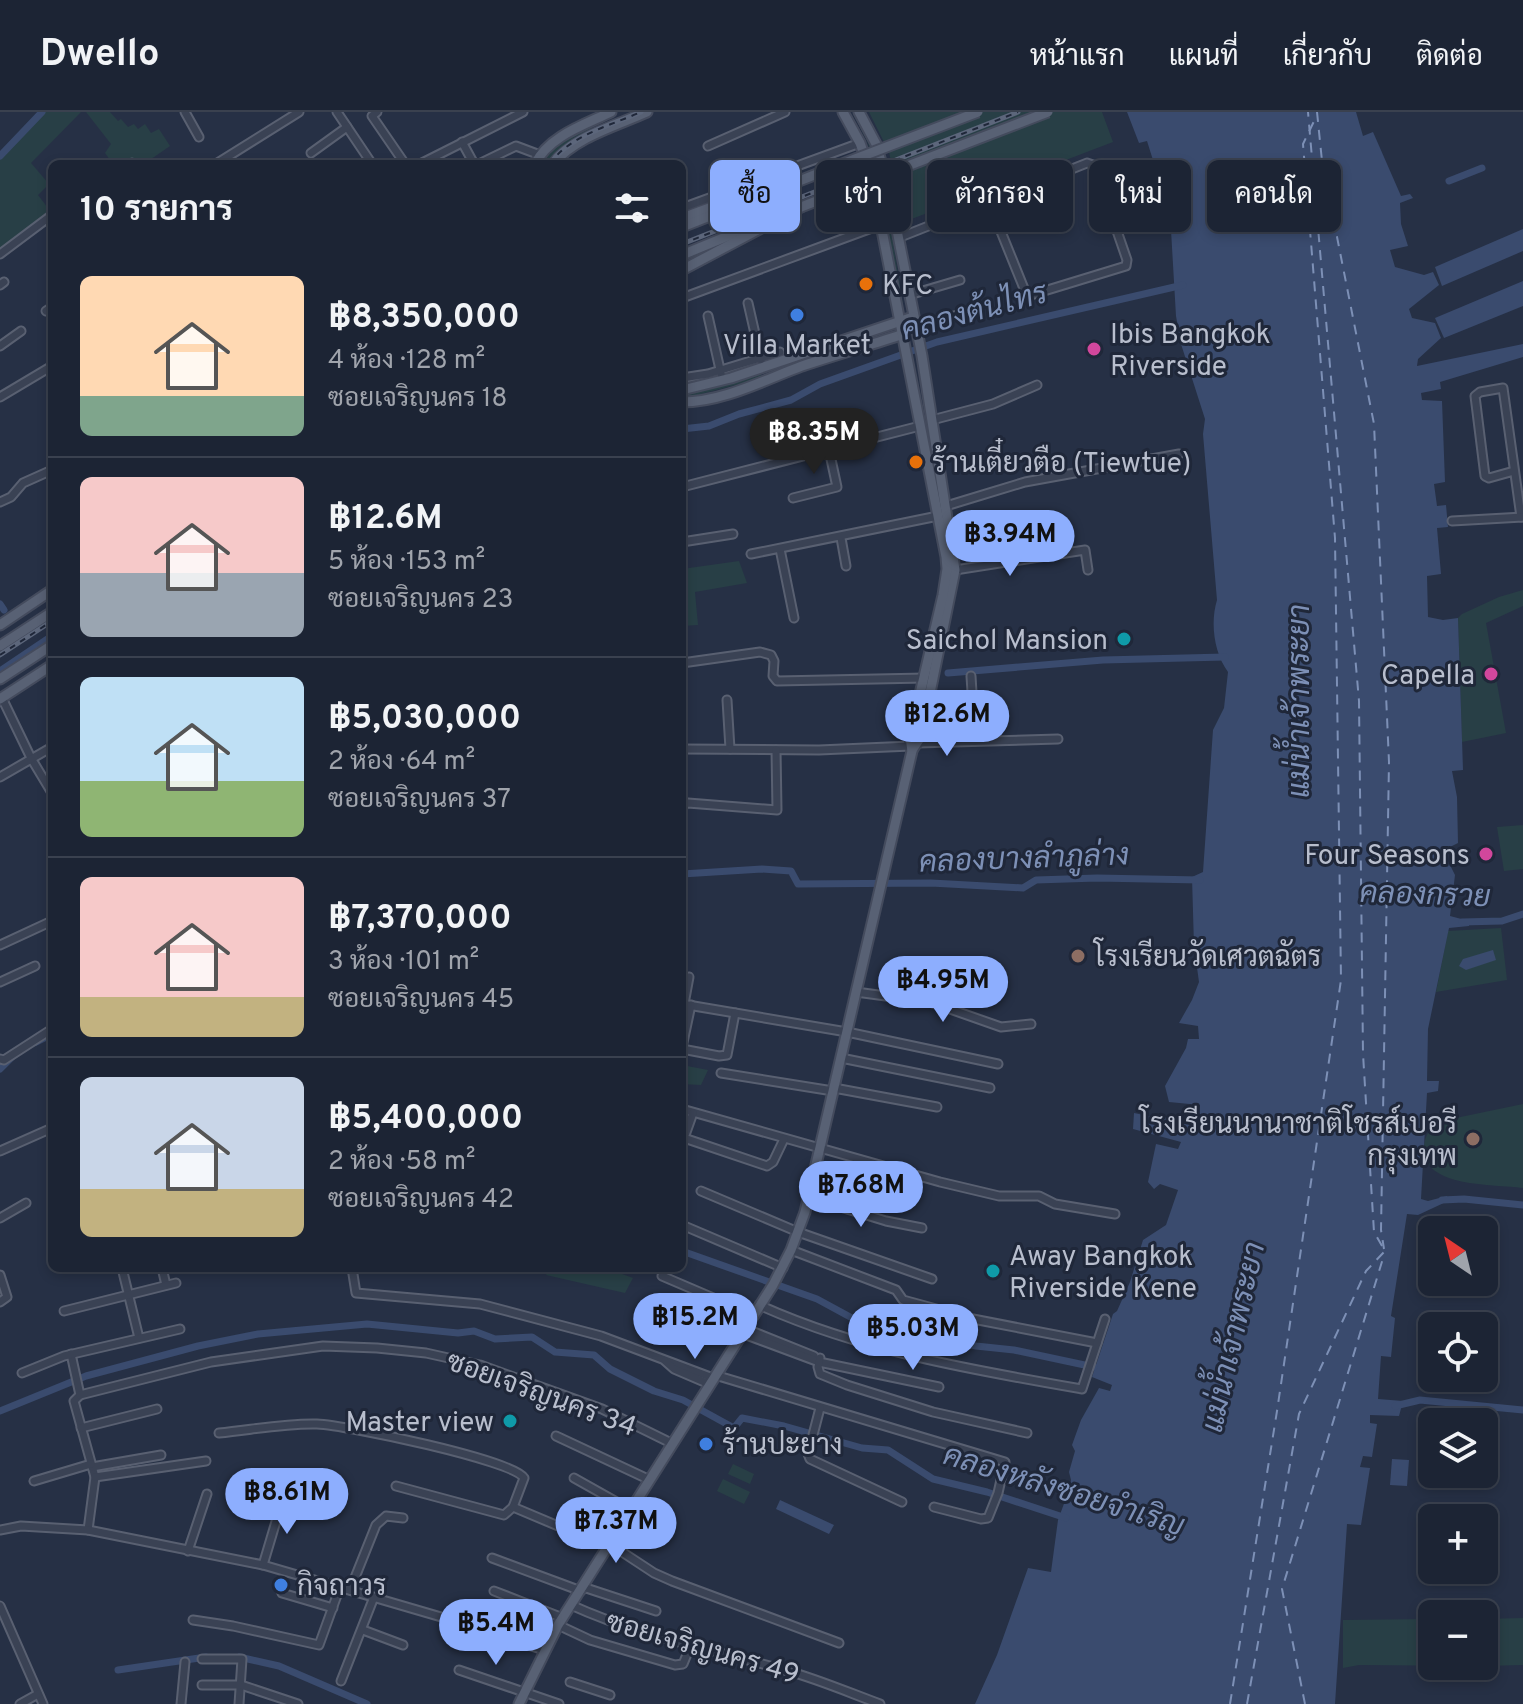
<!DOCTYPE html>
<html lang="th">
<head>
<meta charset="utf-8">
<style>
	body { margin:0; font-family:Overpass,Sarabun,sans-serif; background:#293040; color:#f1f3f6; height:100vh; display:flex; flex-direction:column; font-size:30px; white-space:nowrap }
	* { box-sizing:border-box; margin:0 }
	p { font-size:26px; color:#a0a4ac }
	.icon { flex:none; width:44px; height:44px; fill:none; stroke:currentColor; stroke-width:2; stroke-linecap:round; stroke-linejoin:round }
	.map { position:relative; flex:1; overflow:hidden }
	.drawer { position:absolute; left:48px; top:48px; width:638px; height:1112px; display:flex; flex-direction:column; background:#1c2434; border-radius:12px; box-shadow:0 4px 12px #0003,0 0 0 2px #3a414f }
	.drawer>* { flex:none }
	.top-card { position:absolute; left:710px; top:48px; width:692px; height:72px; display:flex; gap:16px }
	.needle { width:52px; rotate:325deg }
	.controls { position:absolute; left:1418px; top:1104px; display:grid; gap:16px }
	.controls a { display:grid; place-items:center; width:80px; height:80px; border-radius:12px; background:#1c2434; box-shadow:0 4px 12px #0003,0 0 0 2px #3a414f; font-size:40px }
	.price { position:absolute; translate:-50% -68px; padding:0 18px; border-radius:28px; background:#8daefe; color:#111; font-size:26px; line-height:52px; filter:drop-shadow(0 2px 4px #0008) }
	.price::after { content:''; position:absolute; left:50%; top:48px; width:24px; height:18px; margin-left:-12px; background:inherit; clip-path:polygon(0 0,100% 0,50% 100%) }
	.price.selected { background:#222; color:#fff }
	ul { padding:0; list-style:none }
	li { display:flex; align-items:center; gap:24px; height:200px; padding:0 32px }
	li+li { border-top:2px solid #3a414f }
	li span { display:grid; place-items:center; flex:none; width:224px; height:160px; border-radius:12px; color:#555 }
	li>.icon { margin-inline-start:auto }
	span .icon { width:96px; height:96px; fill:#fffc; stroke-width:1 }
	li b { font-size:34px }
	h2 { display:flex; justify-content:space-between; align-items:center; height:96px; padding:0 32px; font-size:34px }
	.chip { padding:0 28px; border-radius:12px; background:#1c2434; box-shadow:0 4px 12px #0003,0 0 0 2px #3a414f; font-size:28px; line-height:72px }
	.chip.selected { background:#8daefe; color:#111 }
	header { display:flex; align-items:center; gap:48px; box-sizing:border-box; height:112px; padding:0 40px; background:#1c2434; border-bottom:2px solid #3a414f }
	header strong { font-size:38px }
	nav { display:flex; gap:44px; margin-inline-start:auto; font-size:28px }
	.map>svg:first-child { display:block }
	.green { fill:#283f46 }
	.water { fill:#3a4b6e }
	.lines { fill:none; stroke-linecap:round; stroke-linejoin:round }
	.canal { stroke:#3a4b6e; stroke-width:7 }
	.ferry { stroke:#7d90b6; stroke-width:2; stroke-dasharray:10 8; stroke-linecap:butt }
	.minor-casing { stroke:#596071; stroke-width:11 }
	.major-casing { stroke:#444b5d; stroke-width:13 }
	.minor { stroke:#3a4254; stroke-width:7 }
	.major { stroke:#586174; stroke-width:9 }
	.rail-casing { stroke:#5c667b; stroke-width:5 }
	.rail { stroke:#1f2739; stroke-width:2; stroke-dasharray:6; stroke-linecap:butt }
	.major-bridge-casing { stroke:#444b5d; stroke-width:13; stroke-linecap:butt }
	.major-bridge { stroke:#586174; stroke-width:9 }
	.food-dot { fill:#e8710a; stroke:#1f2739; stroke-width:3 }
	.shop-dot { fill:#3f7fe0; stroke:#1f2739; stroke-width:3 }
	.hotel-dot { fill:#d1479c; stroke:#1f2739; stroke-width:3 }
	.culture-dot { fill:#0f9aa8; stroke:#1f2739; stroke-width:3 }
	.education-dot { fill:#8d6e63; stroke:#1f2739; stroke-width:3 }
	.labels { text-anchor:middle; stroke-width:6; stroke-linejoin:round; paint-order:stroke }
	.poi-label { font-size:28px; fill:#b8becd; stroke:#1f2739; text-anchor:start }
	.street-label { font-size:28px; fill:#b8becd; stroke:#1f2739 }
	.water-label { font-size:30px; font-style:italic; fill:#7d90b6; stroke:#1f2739 }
</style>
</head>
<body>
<header>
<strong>Dwello</strong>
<nav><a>หน้าแรก</a><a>แผนที่</a><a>เกี่ยวกับ</a><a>ติดต่อ</a></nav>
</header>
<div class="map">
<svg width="1523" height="1592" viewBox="0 0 1523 1592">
	<rect width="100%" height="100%" fill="#263045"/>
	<g class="green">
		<polygon points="43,0 81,0 31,51 49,72 38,83 51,100 0,140 0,47"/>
		<polygon points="86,0 110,0 118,9 121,7 128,15 134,12 138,17 145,12 151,21 159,17 170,34 144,52 113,52 105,41 111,32"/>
		<polygon points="852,0 873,35 883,69 903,193 900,193 897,175 878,59 867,29"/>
		<polygon points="869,0 1102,0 1113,30 909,108 908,105 902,103 889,40"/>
		<polygon points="589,15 595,19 551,52 540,52 558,30"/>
		<polygon points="760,261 761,264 758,267 682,287 682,283"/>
		<polygon points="739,449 747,471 695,480 698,513 682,514 682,457"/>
		<polygon points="1523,478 1523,494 1486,511 1506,621 1462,630 1458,506 1462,502 1499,485"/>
		<polygon points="1523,713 1523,757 1504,759 1497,715"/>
		<polygon points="1501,816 1507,868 1436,880 1448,819"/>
		<polygon points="682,953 708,958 701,973 682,972"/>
		<path d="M1523,992V1076C1494,1072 1421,1076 1424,1035C1425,1019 1434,1014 1446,1008Z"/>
		<polygon points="550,1156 606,1156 633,1166 625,1181 546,1163"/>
		<polygon points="733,1352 754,1362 750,1372 728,1362"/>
		<polygon points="723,1367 750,1380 744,1392 717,1379"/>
		<polygon points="1523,1506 1523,1553 1484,1554 1484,1507"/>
		<polygon points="1432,1507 1432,1554 1483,1554 1359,1553 1343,1556 1343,1508"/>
	</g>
	<g class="water">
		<path d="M1127,0H1356L1363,24L1373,20L1401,84L1410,82L1413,86L1400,91L1401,112L1408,134L1390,138L1395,155L1424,163L1433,160L1439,173L1409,197L1412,206L1435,211L1441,226L1418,247L1417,254L1523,232V245L1440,270L1441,277L1421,281L1422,288L1442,289L1445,370L1434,372L1437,394L1446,393L1448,415L1437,416L1441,462L1427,464L1428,505L1443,508L1458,506L1463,658L1452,659L1457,685L1458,731L1450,735L1448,749L1455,763L1450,804L1469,809V814L1449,816L1428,917L1427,969H1439L1438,979L1427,981L1421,1087L1428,1089L1447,1084L1448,1089L1418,1103L1407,1102L1391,1204L1395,1206L1391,1245L1381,1244L1378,1287L1403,1289L1399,1304L1370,1303V1311L1377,1312L1372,1345L1363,1344L1360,1355L1370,1356L1361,1413L1347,1412L1335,1592H975L997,1543L1028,1456L1051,1460L1058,1408L1069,1378L1071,1368L1069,1360L1075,1339L1072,1333L1081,1308L1099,1276L1110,1279L1112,1273L1092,1265L1113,1202L1117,1199L1130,1170L1143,1128L1166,1113L1178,1078L1160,1072L1154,1077L1148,1070L1156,1032L1178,1037L1181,1030L1133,1017L1134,1001L1149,1004L1158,1010L1166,1005L1199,1007L1200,993L1169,990L1165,974L1186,936L1188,927H1199L1198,914L1179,911L1192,888L1199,870L1194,834L1192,765L1203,760L1213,618L1224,596L1228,560C1214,541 1210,511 1217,488L1203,322L1205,307L1181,232L1176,204L1171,118L1178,116L1175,102L1167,104L1159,82L1163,80L1147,29L1139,31Z"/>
		<polygon points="1523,117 1523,139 1442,174 1435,155"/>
		<polygon points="1523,169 1523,194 1444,226 1435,206"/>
		<polygon points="1493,838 1496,848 1466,858 1459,854 1463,847"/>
		<polygon points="1392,1347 1409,1348 1407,1374 1390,1373"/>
		<polygon points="780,1388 834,1413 829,1422 776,1397"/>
	</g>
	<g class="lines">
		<g class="canal">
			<polyline points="0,44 42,0"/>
			<polyline points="1449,69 1482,56"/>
			<polyline points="682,317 709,314 739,302 791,288 820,272 937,230 1183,173"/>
			<polyline points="0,492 4,498"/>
			<polyline points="0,559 52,524"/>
			<polyline points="948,561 1103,548 1225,545"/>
			<polyline points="682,762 762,757 791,759 798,772 931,771 1023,776 1036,768 1097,766 1200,768"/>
			<polyline points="1462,810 1502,809 1523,802"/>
			<polyline points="36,930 52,922"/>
			<polyline points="0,957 12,945"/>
			<polyline points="1442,1088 1464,1087 1523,1093"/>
			<polyline points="682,1139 817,1187 852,1206 976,1234 1014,1238 1094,1255"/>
			<polyline points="1395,1294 1420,1288 1523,1298"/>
			<polyline points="0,1299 86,1264 198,1234 258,1222 367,1212 458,1221 474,1219 495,1227 532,1225 555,1240 594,1243 610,1257 654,1279 683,1288 734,1316 742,1306 784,1314 862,1336 888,1338 933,1367 987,1380 1066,1406"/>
			<polyline points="239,1545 279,1554 367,1592"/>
			<polyline points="118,1558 206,1545"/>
		</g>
		<g class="ferry">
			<polyline points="1317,0 1322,49 1374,312 1389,650 1381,1118 1384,1137"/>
			<polyline points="1230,1592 1277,1299 1341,868 1335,426 1303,32 1316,5"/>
			<polyline points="1247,1592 1299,1302 1366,1159 1385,1139 1374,1120 1363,942 1359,589 1308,0"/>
			<polyline points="1305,1592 1282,1477 1384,1143"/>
		</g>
		<defs>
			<g id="minor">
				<polyline points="185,0 199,25"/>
				<polyline points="337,0 372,52"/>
				<polyline points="377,0 372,4 405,52"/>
				<polyline points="462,30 474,52"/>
				<polyline points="708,34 785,0"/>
				<polyline points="311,41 347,15"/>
				<polyline points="132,51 132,52"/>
				<polyline points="216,52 299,0"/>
				<polyline points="420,52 523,0"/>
				<polyline points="479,52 516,34 540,43"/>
				<polyline points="989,90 1087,51 1096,54 1107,90 1116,89"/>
				<polyline points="682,96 860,31"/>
				<polyline points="898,126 989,90 1025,179 1031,183 1126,154 1127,148 1107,90"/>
				<polyline points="0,142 52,103"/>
				<polyline points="0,173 4,170"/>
				<polyline points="909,183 960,168"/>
				<polyline points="682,186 880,113"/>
				<polyline points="748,191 761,248"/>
				<polyline points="46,199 52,195"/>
				<polyline points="708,204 721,262"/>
				<polyline points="915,213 966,201"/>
				<polyline points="0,234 21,219"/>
				<polyline points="682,266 708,262 780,240"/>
				<polyline points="0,285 52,254"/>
				<polyline points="932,308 993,292 1037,273"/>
				<polyline points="1514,359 1489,366 1485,364 1475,284 1480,280 1503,276 1521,405"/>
				<polyline points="682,375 920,314"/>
				<polyline points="793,386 837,375 829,338"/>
				<polyline points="0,390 11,385 23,371 52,358"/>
				<polyline points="946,394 1025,370 1179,342"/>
				<polyline points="1452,409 1523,405"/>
				<polyline points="841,426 846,454"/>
				<polyline points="682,430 733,422"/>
				<polyline points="780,437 794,506"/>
				<polyline points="751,442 938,404"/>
				<polyline points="955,458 1085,438 1088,458"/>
				<polyline points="682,551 760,540 771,543 774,549 773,564 777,569 925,566"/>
				<polyline points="971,564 975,629"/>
				<polyline points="2,586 31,646 52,681"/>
				<polyline points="727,588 730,637"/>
				<polyline points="917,631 1058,627"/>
				<polyline points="682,637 819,638 911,634"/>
				<polyline points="0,665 52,635"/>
				<polyline points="682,704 683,692 688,691 777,698 776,638"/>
				<polyline points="0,833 52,809"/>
				<polyline points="0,870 35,854"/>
				<polyline points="856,880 930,890 1001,915 1031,912"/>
				<polyline points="682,892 847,920 998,952"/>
				<polyline points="684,892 689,865"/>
				<polyline points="682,935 691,893"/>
				<polyline points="682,937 719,944 727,943 735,901"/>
				<polyline points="841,946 990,976"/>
				<polyline points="0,947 4,948 52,917"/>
				<polyline points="721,961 833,979"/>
				<polyline points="834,976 937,995"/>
				<polyline points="682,997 940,1070 999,1084 1039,1084 1055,1092 1115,1102"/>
				<polyline points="693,1001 684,1026 767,1054 773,1050 784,1027"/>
				<polyline points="0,1039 52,1016"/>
				<polyline points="701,1079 798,1120 932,1167"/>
				<polyline points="808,1085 886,1109 922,1116"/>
				<polyline points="0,1106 26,1091"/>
				<polyline points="682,1113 783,1156"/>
				<polyline points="791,1138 896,1178 903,1188 973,1207 1097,1231"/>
				<polyline points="122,1156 139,1226"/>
				<polyline points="162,1156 166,1173"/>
				<polyline points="352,1156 356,1181 480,1192 601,1224 713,1266"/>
				<polyline points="0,1163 7,1185 0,1190"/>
				<polyline points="662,1164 753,1203"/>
				<path d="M759,1193C861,1239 972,1258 1082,1277L1105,1207"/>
				<polyline points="64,1199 176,1171"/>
				<polyline points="744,1216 814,1244"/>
				<polyline points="741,1221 819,1250 939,1275"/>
				<polyline points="71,1242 80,1283 74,1289 95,1365 88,1418"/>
				<polyline points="820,1246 818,1255 820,1262 847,1273 933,1300 1027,1321"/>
				<polyline points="665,1249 674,1257 709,1272"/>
				<polyline points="22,1261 64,1244 180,1217"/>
				<polyline points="715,1263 1005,1350 998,1381 988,1406 981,1407 934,1395"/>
				<polyline points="80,1283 211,1250 323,1234 377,1236 426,1241 480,1253 602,1297 671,1331"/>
				<polyline points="820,1296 808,1342 810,1347 902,1390"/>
				<polyline points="81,1316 157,1297"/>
				<path d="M219,1321C251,1318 285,1311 317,1312C345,1313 514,1348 524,1366L513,1395L504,1403L396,1374"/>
				<polyline points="556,1324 650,1368"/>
				<polyline points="92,1355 161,1343"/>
				<polyline points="95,1365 206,1349"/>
				<polyline points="574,1366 631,1398"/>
				<polyline points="34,1369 91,1352"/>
				<polyline points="513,1395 608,1435"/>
				<polyline points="0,1418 21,1414 88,1418 263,1453 448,1507 544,1538"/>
				<polyline points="610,1432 654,1461 672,1469 839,1531"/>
				<polyline points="188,1439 207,1382"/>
				<polyline points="492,1446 581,1479"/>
				<polyline points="263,1453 283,1386"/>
				<polyline points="583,1475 656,1499"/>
				<polyline points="350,1478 376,1413 386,1404 403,1406"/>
				<polyline points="494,1479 563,1506"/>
				<polyline points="282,1481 333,1496"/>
				<path d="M571,1493C641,1525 715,1538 788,1559C820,1568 850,1581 880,1592"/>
				<polyline points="0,1494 43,1592"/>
				<polyline points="193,1508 233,1514 319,1533 340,1475"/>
				<polyline points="558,1513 590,1528 675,1553 683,1552 690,1535"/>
				<polyline points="363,1518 403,1533"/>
				<polyline points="202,1547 242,1547 239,1592"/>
				<polyline points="459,1558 559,1592"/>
				<polyline points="341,1569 374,1485"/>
				<polyline points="570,1570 610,1583"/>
				<polyline points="202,1573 241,1573 298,1592"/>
				<polyline points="20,1592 38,1582"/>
				<polyline points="181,1592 185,1550"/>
			</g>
			<g id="major">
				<polyline points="859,0 876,32 889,78 922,244 955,458 921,625 912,638"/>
				<path d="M535,52C549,24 584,13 611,0"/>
				<path d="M553,52C575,25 616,14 647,0"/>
				<polyline points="682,106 769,74"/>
				<polyline points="682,115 855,47"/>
				<polyline points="682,143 750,115"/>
				<polyline points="682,158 801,95"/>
				<polyline points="682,278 731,266 913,205"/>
				<path d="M682,290C723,290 764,268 802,254C835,243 870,233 904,222"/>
				<polyline points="0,513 52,478"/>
				<polyline points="0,534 52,500"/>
				<polyline points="0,567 52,533"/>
				<polyline points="0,587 52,553"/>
				<polyline points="519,1592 558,1513 773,1173 791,1138 805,1100 912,639 910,625 943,483 947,457 946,445 871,62 860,31 843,0"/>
			</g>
		</defs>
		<use href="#minor" class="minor-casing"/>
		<use href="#major" class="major-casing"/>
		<use href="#minor" class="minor"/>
		<use href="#major" class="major"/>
		<defs>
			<g id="rail">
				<path d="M550,52C568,24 612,13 641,0"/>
				<polyline points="682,132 1018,0"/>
				<polyline points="0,543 52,509"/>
			</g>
		</defs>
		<use href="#rail" class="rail-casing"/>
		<use href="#rail" class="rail"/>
		<defs>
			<g id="major-bridge">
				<polyline points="855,47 978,0"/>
				<polyline points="801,95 1048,0"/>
			</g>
		</defs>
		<use href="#major-bridge" class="major-bridge-casing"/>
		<use href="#major-bridge" class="major-bridge"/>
	</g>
	<g class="food-dot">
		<circle cx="866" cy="172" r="8"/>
		<circle cx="916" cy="350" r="8"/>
	</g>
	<g class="shop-dot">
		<circle cx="797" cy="203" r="8"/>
		<circle cx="706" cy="1332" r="8"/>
		<circle cx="281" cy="1473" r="8"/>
	</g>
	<g class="hotel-dot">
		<circle cx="1094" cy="237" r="8"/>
		<circle cx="1491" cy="562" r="8"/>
		<circle cx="1486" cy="742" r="8"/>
	</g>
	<g class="culture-dot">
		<circle cx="1124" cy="527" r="8"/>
		<circle cx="993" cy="1159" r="8"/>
		<circle cx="510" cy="1309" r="8"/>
	</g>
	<g class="education-dot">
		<circle cx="1078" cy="844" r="8"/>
		<circle cx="1473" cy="1027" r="8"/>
	</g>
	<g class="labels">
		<g class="poi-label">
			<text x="882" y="182">KFC</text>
			<text x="1110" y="231">Ibis Bangkok<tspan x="1110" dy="32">Riverside</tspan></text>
			<text x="797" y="242" text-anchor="middle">Villa Market</text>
			<text x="932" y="360">ร้านเตี๋ยวตือ (Tiewtue)</text>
			<text x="1108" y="537" text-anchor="end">Saichol Mansion</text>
			<text x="1475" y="572" text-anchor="end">Capella</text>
			<text x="1470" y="752" text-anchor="end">Four Seasons</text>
			<text x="1094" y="854">โรงเรียนวัดเศวตฉัตร</text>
			<text x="1457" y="1021" text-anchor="end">โรงเรียนนานาชาติโชรส์เบอรี<tspan x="1457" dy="32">กรุงเทพ</tspan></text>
			<text x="1009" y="1153">Away Bangkok<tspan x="1009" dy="32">Riverside Kene</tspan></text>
			<text x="494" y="1319" text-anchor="end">Master view</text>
			<text x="722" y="1342">ร้านปะยาง</text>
			<text x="297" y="1483">กิจถาวร</text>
		</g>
		<g class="street-label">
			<text transform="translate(542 1281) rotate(20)" y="10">ซอยเจริญนคร 34</text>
			<text transform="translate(703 1535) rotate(16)" y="10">ซอยเจริญนคร 49</text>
		</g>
		<g class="water-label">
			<text transform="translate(974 199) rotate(-15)" y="10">คลองต้นไทร</text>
			<text transform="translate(1299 589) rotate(-90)" y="10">แม่น้ำเจ้าพระยา</text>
			<text transform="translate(1024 746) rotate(-2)" y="10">คลองบางลำภูล่าง</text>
			<text transform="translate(1425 782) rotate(2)" y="10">คลองกรวย</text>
			<text transform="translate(1233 1225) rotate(-77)" y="10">แม่น้ำเจ้าพระยา</text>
			<text transform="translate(1064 1378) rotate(17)" y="10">คลองหลังซอยจำเริญ</text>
		</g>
	</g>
</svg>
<div class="controls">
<a><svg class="needle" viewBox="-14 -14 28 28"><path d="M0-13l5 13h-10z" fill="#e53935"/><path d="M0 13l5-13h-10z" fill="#a0a4ac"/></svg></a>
<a><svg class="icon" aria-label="locate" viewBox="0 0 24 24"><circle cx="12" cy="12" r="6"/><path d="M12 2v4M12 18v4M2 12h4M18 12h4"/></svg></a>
<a><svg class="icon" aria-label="layers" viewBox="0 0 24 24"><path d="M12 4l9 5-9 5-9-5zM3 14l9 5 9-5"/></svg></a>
<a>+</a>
<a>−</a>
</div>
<b class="price selected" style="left:814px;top:364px">฿8.35M</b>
<b class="price" style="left:1010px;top:466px">฿3.94M</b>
<b class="price" style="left:947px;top:646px">฿12.6M</b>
<b class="price" style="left:943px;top:912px">฿4.95M</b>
<b class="price" style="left:861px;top:1117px">฿7.68M</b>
<b class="price" style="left:695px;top:1249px">฿15.2M</b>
<b class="price" style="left:913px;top:1260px">฿5.03M</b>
<b class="price" style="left:287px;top:1424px">฿8.61M</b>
<b class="price" style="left:616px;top:1453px">฿7.37M</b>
<b class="price" style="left:496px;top:1555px">฿5.4M</b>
<div class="top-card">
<a class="chip selected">ซื้อ</a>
<a class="chip">เช่า</a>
<a class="chip">ตัวกรอง</a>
<a class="chip">ใหม่</a>
<a class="chip">คอนโด</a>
</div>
<section class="drawer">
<h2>10 รายการ<svg class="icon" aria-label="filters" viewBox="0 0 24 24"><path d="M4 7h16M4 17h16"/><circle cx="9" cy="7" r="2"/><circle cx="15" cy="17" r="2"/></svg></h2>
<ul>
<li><span style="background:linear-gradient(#ffd9b3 75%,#7fa58c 0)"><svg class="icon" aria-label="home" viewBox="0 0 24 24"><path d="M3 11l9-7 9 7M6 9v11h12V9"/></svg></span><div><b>฿8,350,000</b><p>4 ห้อง · 128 m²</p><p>ซอยเจริญนคร 18</p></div></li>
<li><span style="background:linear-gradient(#f6c9c9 60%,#9aa5b1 0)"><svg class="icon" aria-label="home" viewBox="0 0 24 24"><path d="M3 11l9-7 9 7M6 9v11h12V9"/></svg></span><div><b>฿12.6M</b><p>5 ห้อง · 153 m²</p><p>ซอยเจริญนคร 23</p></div></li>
<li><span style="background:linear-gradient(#bfe0f5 65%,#8fb573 0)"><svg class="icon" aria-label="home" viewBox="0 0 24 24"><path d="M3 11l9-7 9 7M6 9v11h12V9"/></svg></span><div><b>฿5,030,000</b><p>2 ห้อง · 64 m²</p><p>ซอยเจริญนคร 37</p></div></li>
<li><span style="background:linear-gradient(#f6c9c9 75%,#c2b280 0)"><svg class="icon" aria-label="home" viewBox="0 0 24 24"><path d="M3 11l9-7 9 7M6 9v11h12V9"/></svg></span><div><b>฿7,370,000</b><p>3 ห้อง · 101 m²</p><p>ซอยเจริญนคร 45</p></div></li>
<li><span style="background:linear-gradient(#c9d6e8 70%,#c2b280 0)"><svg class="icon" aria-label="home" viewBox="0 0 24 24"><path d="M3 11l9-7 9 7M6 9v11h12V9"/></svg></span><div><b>฿5,400,000</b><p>2 ห้อง · 58 m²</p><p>ซอยเจริญนคร 42</p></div></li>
</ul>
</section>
</div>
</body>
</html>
